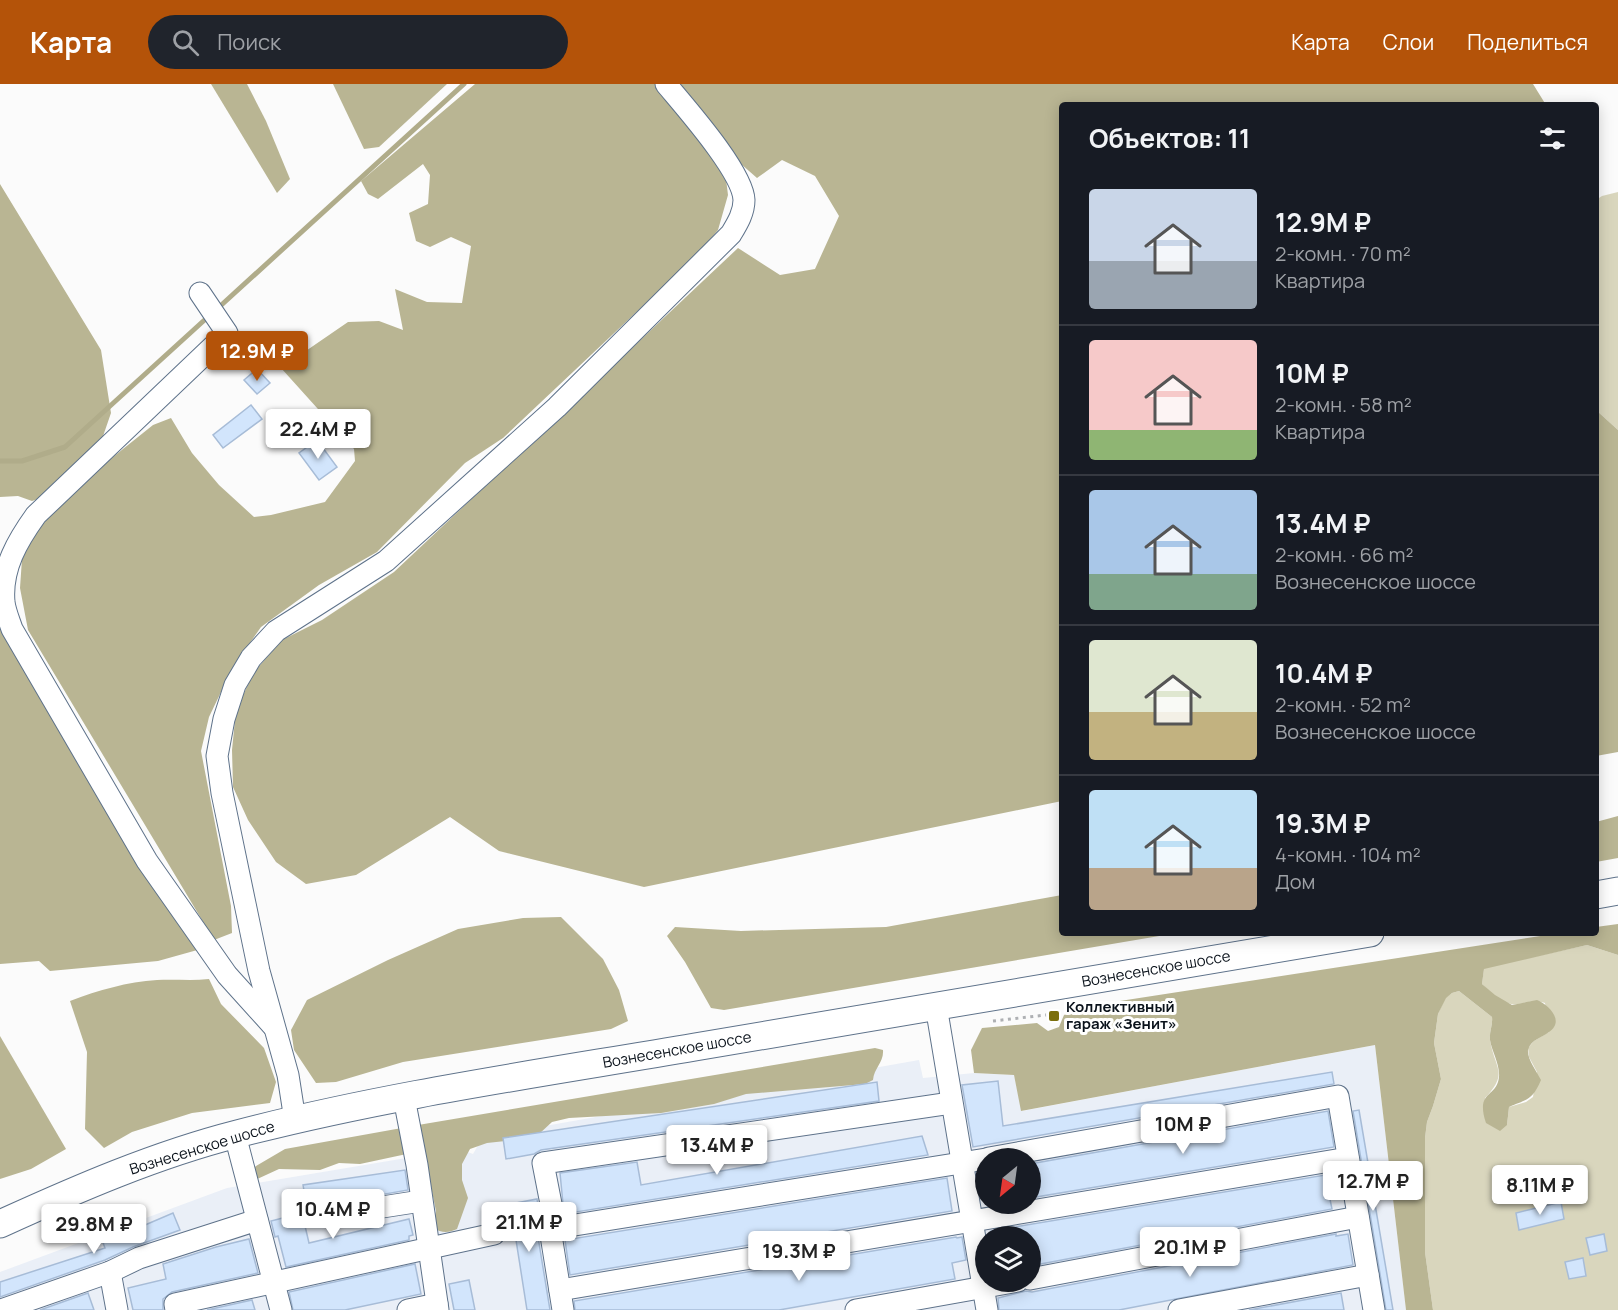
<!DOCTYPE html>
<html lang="ru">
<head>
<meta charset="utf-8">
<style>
	body { margin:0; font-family:Manrope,sans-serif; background:#20242c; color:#f1f3f6; height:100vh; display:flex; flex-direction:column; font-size:22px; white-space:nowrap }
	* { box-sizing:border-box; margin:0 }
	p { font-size:20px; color:#9ea1a6 }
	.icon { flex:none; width:33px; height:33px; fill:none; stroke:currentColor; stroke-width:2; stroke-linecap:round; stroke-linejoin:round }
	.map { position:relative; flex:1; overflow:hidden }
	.sheet { position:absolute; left:1059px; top:18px; width:540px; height:834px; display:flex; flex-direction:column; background:#171b24; border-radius:6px; box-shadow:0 3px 15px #0003 }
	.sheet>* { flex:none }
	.needle { width:39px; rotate:209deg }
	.buttons { position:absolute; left:975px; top:1064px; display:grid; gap:12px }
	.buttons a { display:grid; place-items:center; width:66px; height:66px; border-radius:50%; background:#171b24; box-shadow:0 3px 15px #0003; font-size:30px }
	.price { position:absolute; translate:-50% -51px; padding:0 14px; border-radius:6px; background:#fff; color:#222; font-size:20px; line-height:39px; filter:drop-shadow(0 2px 3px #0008) }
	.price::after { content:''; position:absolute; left:50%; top:36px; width:18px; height:14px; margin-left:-9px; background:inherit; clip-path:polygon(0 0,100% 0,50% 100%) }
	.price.selected { background:#b45309; color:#fff }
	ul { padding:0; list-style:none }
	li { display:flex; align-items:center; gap:18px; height:150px; padding:0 30px }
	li+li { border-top:2px solid #363941 }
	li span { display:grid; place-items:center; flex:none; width:168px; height:120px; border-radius:6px; color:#555 }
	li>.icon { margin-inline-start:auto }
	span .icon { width:72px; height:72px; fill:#fffc; stroke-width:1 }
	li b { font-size:26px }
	h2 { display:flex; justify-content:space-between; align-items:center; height:72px; padding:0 30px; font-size:26px }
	header { display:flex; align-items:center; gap:36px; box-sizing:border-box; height:84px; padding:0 30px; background:#b45309; color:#fff }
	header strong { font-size:28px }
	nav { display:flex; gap:33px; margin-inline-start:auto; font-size:21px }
	.search { width:420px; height:54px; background:#20242c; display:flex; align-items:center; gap:15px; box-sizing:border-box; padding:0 21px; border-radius:33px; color:#9ea1a6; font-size:22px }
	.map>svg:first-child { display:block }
	.built { fill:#eaeff7; fill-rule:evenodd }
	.green { fill:#d9d6bd }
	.forest { fill:#b9b593 }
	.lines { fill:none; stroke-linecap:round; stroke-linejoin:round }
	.stream { stroke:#b0ac8a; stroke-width:5 }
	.building { fill:#d2e5fc; stroke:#a7bcd7; stroke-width:1.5 }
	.minor-casing { stroke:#5e728a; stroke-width:23 }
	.major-casing { stroke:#5e728a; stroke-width:29 }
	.path { stroke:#aeb0b3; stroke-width:3; stroke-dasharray:3 4.5; stroke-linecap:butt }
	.minor { stroke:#fff; stroke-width:21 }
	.major { stroke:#fff; stroke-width:27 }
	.poi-dot { fill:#7b6f0d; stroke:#fff; stroke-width:2 }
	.labels { text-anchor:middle; stroke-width:6; stroke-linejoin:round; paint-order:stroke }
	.street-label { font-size:15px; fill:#0a121b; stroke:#fff }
	.poi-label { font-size:15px; font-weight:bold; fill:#0a121b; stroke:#fff; text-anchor:start }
</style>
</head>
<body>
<header>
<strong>Карта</strong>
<div class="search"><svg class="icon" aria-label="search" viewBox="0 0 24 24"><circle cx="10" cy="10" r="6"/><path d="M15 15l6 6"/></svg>Поиск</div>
<nav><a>Карта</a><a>Слои</a><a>Поделиться</a></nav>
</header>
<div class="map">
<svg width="1618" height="1226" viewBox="0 0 1618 1226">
	<rect width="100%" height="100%" fill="#fbfbfb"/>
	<path class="built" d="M1375,961L1406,1226H0V1188L227,1104L460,1065L473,1070L483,1053L919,976L923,994L974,989L1014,991L1022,1027ZM986,1074H1030V1119H986ZM986,1152H1030V1197H986Z"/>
	<g class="green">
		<polygon points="1618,108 1618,346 1596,326 1596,116 1602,112"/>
		<path d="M1587,861L1618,871V1226H1433L1425,1168V1054L1427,1038L1433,1022L1441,995L1434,959L1438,930L1445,914L1452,909L1459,907L1492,933C1493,941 1489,948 1490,956C1495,986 1509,988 1485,1014L1507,1041L1509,1023L1526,1018L1533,1013L1537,988L1529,973L1528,964L1534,957L1549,948L1545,919C1532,914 1521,922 1511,920C1501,918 1489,907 1482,900L1484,884Z"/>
	</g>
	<g class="forest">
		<polygon points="211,0 247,0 266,37 290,95 277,109"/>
		<polygon points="333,0 447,0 379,63 364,65"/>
		<polygon points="475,0 656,0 725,87 728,111 718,146 698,170 503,354 465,379 377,468 319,501 261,543 233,583 209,633 201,667 231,822 232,849 214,856 28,546 20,504 22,475 39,442 88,393 153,341 171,334 192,369 219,401 254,433 271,431 325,418 355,377 354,365 281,284 348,238 379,237 403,246 395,205 427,218 462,219 471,162 451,153 430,163 416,157 409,129 428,120 430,91 423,80 378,115 368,110 361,97"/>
		<polygon points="680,0 1533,0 1546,21 1062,21 1062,717 644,803 499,767 450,733 356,791 306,800 276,778 248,736 233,703 232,666 236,626 254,588 282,556 322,536 394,488 738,164 780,191 815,185 839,132 815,92 782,76 757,94 741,80"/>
		<polygon points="0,100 101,266 111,329 101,358 41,414 32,417 18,412 0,413"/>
		<polygon points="1596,326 1618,346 1618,668 1596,672"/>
		<polygon points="0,524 201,865 158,877 50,887 39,877 0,880"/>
		<polygon points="1618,732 1618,774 1596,778 1596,738"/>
		<polygon points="1062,811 1062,849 1177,849 724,926 711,924 685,878 667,852 675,843 741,847 886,843"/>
		<polygon points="561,833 603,875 619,906 628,937 611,945 403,978 336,998 316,999 294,966 291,946 307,916 388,876 458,845 523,834"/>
		<path d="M1618,840V871L1587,861L1484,885L1482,900L1495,911L1512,921L1537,916C1549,921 1565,937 1549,948C1542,954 1531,955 1528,966C1527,975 1537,988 1541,996C1532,1017 1527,1015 1509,1023L1507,1041L1500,1047L1486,1039C1475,1006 1497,1014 1499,993C1500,980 1492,968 1490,956C1489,948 1493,941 1492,933L1459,907L1452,909L1446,914L1438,930L1434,959L1441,995L1433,1022L1427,1038L1425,1054V1168L1433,1226H1406L1375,961L1021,1027L1014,991L974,989L971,966L982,944L1037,939L1048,947L1059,943L1064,931L1081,923L1560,849H1596V843Z"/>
		<path d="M209,895L221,920L264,964L276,998L270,1019L192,1029L132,1048L104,1064L85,1045L87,968L70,917C99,906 127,898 157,896C175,895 192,897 209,895Z"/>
		<polygon points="0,952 66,1065 31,1085 0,1095"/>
		<path d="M875,964L883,966C884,978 874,984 873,996L865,1000L746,1010L714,1020L661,1029L569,1034L552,1038L539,1050L523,1055L487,1059L470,1065L462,1080V1096L468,1114L457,1145C448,1149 442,1149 433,1144L436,1127L427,1083L416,1068L360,1080L339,1079L320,1086L279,1085L253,1097L250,1088L256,1082L285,1065L424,1040Z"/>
	</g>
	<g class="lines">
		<g class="stream">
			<polyline points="217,225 464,0"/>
			<polyline points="0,377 22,377 65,363 210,231"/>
		</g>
	</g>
	<g class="building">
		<polygon points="257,285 270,299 257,310 244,296"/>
		<polygon points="251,321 262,335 223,364 213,351"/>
		<polygon points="317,356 337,383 319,396 299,369"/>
		<polygon points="1332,988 1334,1000 973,1063 962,1001 998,997 1003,1042"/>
		<polygon points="877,998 879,1017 541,1066 534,1070 506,1075 503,1054"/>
		<polygon points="1359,1026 1393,1226 1386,1226 1353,1027"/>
		<polygon points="1328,1027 1334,1063 1030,1114 1030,1080"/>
		<polygon points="922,1052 928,1071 564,1130 560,1089 637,1078 641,1101"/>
		<polygon points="405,1086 408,1106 307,1124 303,1101"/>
		<polygon points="1325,1091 1332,1125 1030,1182 1030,1152 992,1152 991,1147"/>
		<polygon points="947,1094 952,1127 570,1191 565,1156"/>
		<polygon points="537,1115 539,1126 537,1147 550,1226 527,1226 513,1137 508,1138 505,1121"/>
		<polygon points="1561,1118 1564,1135 1519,1146 1516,1129"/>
		<polygon points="173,1129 180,1146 133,1163 105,1176 0,1213 0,1198 105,1164 103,1159"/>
		<polygon points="302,1129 309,1159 409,1135 413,1151 409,1152 409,1156 286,1183 278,1152 275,1153 271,1137"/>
		<polygon points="1336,1150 1336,1152 1348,1150 1353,1181 1119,1226 999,1226 998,1214 1026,1207 1032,1208"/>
		<polygon points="1604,1150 1607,1167 1590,1171 1586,1154"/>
		<polygon points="956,1153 957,1154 962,1153 966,1176 952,1179 955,1195 779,1226 575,1226 574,1217"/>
		<polygon points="249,1155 258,1189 172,1208 163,1215 163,1226 133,1226 128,1204 166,1195 163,1180 216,1163"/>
		<polygon points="1583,1174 1586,1192 1569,1195 1565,1178"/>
		<polygon points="415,1180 421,1210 345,1226 293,1226 289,1208"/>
		<polygon points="469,1196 475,1226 454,1226 449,1200"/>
		<polygon points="88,1209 94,1226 40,1226"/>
		<polygon points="1341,1209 1344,1226 1249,1226"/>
		<polygon points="252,1216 255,1226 207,1226"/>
	</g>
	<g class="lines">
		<defs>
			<g id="minor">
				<path d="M200,209L227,249L36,431C18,456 1,484 4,518C5,527 9,536 12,545L147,777L227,891L273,942"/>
				<polyline points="936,922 987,1226"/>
				<polyline points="404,1014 417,1081 438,1226"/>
				<path d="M295,1036L288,991L259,887L222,709L217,672L224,635L235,601L251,574L276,547L386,477L557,323L731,150C737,140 744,129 744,116C743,88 685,23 666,0"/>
				<polyline points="235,1051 281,1226"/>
				<polyline points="989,1074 1338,1012 1374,1226"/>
				<polyline points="331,1131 421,1117"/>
				<polyline points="550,1145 986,1075"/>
				<polyline points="110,1188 117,1226"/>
				<polyline points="1030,1195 1358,1133"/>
				<polyline points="560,1206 1348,1074"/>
				<polyline points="1,1226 110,1188 139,1174 257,1136"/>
				<polyline points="176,1226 175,1220 494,1150"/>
				<polyline points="408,1226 437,1220"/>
				<polyline points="563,1226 550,1145 552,1125 543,1079 951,1019"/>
				<polyline points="856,1226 1018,1197"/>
				<polyline points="1179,1226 1368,1191"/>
			</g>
			<g id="major">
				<polyline points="1596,811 1618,807"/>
				<path d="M0,1140C77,1105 155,1071 237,1050C386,1011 543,989 695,963C920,925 1145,887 1370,849"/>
			</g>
		</defs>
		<use href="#minor" class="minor-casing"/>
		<use href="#major" class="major-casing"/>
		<polyline class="path" points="993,937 1046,931"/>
		<use href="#minor" class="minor"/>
		<use href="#major" class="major"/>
	</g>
	<rect class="poi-dot" x="1048" y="926" width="12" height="12" rx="3"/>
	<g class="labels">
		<g class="street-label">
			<text transform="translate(1156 885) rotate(-10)" y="5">Вознесенское шоссе</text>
			<text transform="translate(677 966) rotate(-10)" y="5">Вознесенское шоссе</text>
			<text transform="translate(202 1064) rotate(-17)" y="5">Вознесенское шоссе</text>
		</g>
		<g class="poi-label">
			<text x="1066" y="928">Коллективный<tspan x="1066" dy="17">гараж «Зенит»</tspan></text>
		</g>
	</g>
</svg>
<div class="buttons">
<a><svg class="needle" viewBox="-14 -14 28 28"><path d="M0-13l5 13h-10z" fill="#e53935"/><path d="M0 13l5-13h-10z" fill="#9ea1a6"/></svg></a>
<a><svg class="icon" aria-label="layers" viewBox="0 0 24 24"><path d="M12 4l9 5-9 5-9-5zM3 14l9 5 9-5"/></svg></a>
</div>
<b class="price selected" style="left:257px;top:298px">12.9M ₽</b>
<b class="price" style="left:318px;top:376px">22.4M ₽</b>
<b class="price" style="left:1183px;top:1071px">10M ₽</b>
<b class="price" style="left:717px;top:1092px">13.4M ₽</b>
<b class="price" style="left:1373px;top:1128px">12.7M ₽</b>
<b class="price" style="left:1540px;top:1132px">8.11M ₽</b>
<b class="price" style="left:333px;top:1156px">10.4M ₽</b>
<b class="price" style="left:529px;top:1169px">21.1M ₽</b>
<b class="price" style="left:94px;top:1171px">29.8M ₽</b>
<b class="price" style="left:1190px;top:1194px">20.1M ₽</b>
<b class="price" style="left:799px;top:1198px">19.3M ₽</b>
<section class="sheet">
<h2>Объектов: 11<svg class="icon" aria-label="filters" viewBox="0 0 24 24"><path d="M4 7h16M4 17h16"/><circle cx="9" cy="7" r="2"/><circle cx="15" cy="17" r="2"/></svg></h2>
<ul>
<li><span style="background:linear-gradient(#c9d6e8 60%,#9aa5b1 0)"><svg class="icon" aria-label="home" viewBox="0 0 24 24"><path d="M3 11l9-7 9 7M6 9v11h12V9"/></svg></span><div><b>12.9M ₽</b><p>2-комн. · 70 m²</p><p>Квартира</p></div></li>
<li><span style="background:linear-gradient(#f6c9c9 75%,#8fb573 0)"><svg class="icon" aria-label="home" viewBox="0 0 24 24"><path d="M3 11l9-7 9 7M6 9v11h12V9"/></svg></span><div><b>10M ₽</b><p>2-комн. · 58 m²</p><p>Квартира</p></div></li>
<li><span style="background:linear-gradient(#a9c7e8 70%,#7fa58c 0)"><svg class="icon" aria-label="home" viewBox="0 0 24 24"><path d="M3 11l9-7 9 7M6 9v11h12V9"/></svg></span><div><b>13.4M ₽</b><p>2-комн. · 66 m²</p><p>Вознесенское шоссе</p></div></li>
<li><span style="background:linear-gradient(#dfe7d0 60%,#c2b280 0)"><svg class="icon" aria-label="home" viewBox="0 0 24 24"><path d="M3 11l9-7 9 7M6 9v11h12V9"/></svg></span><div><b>10.4M ₽</b><p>2-комн. · 52 m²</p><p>Вознесенское шоссе</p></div></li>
<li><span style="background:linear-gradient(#bfe0f5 65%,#b9a48a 0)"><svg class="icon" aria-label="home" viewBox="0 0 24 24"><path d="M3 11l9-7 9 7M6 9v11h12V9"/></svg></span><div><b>19.3M ₽</b><p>4-комн. · 104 m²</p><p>Дом</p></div></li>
</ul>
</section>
</div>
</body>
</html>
